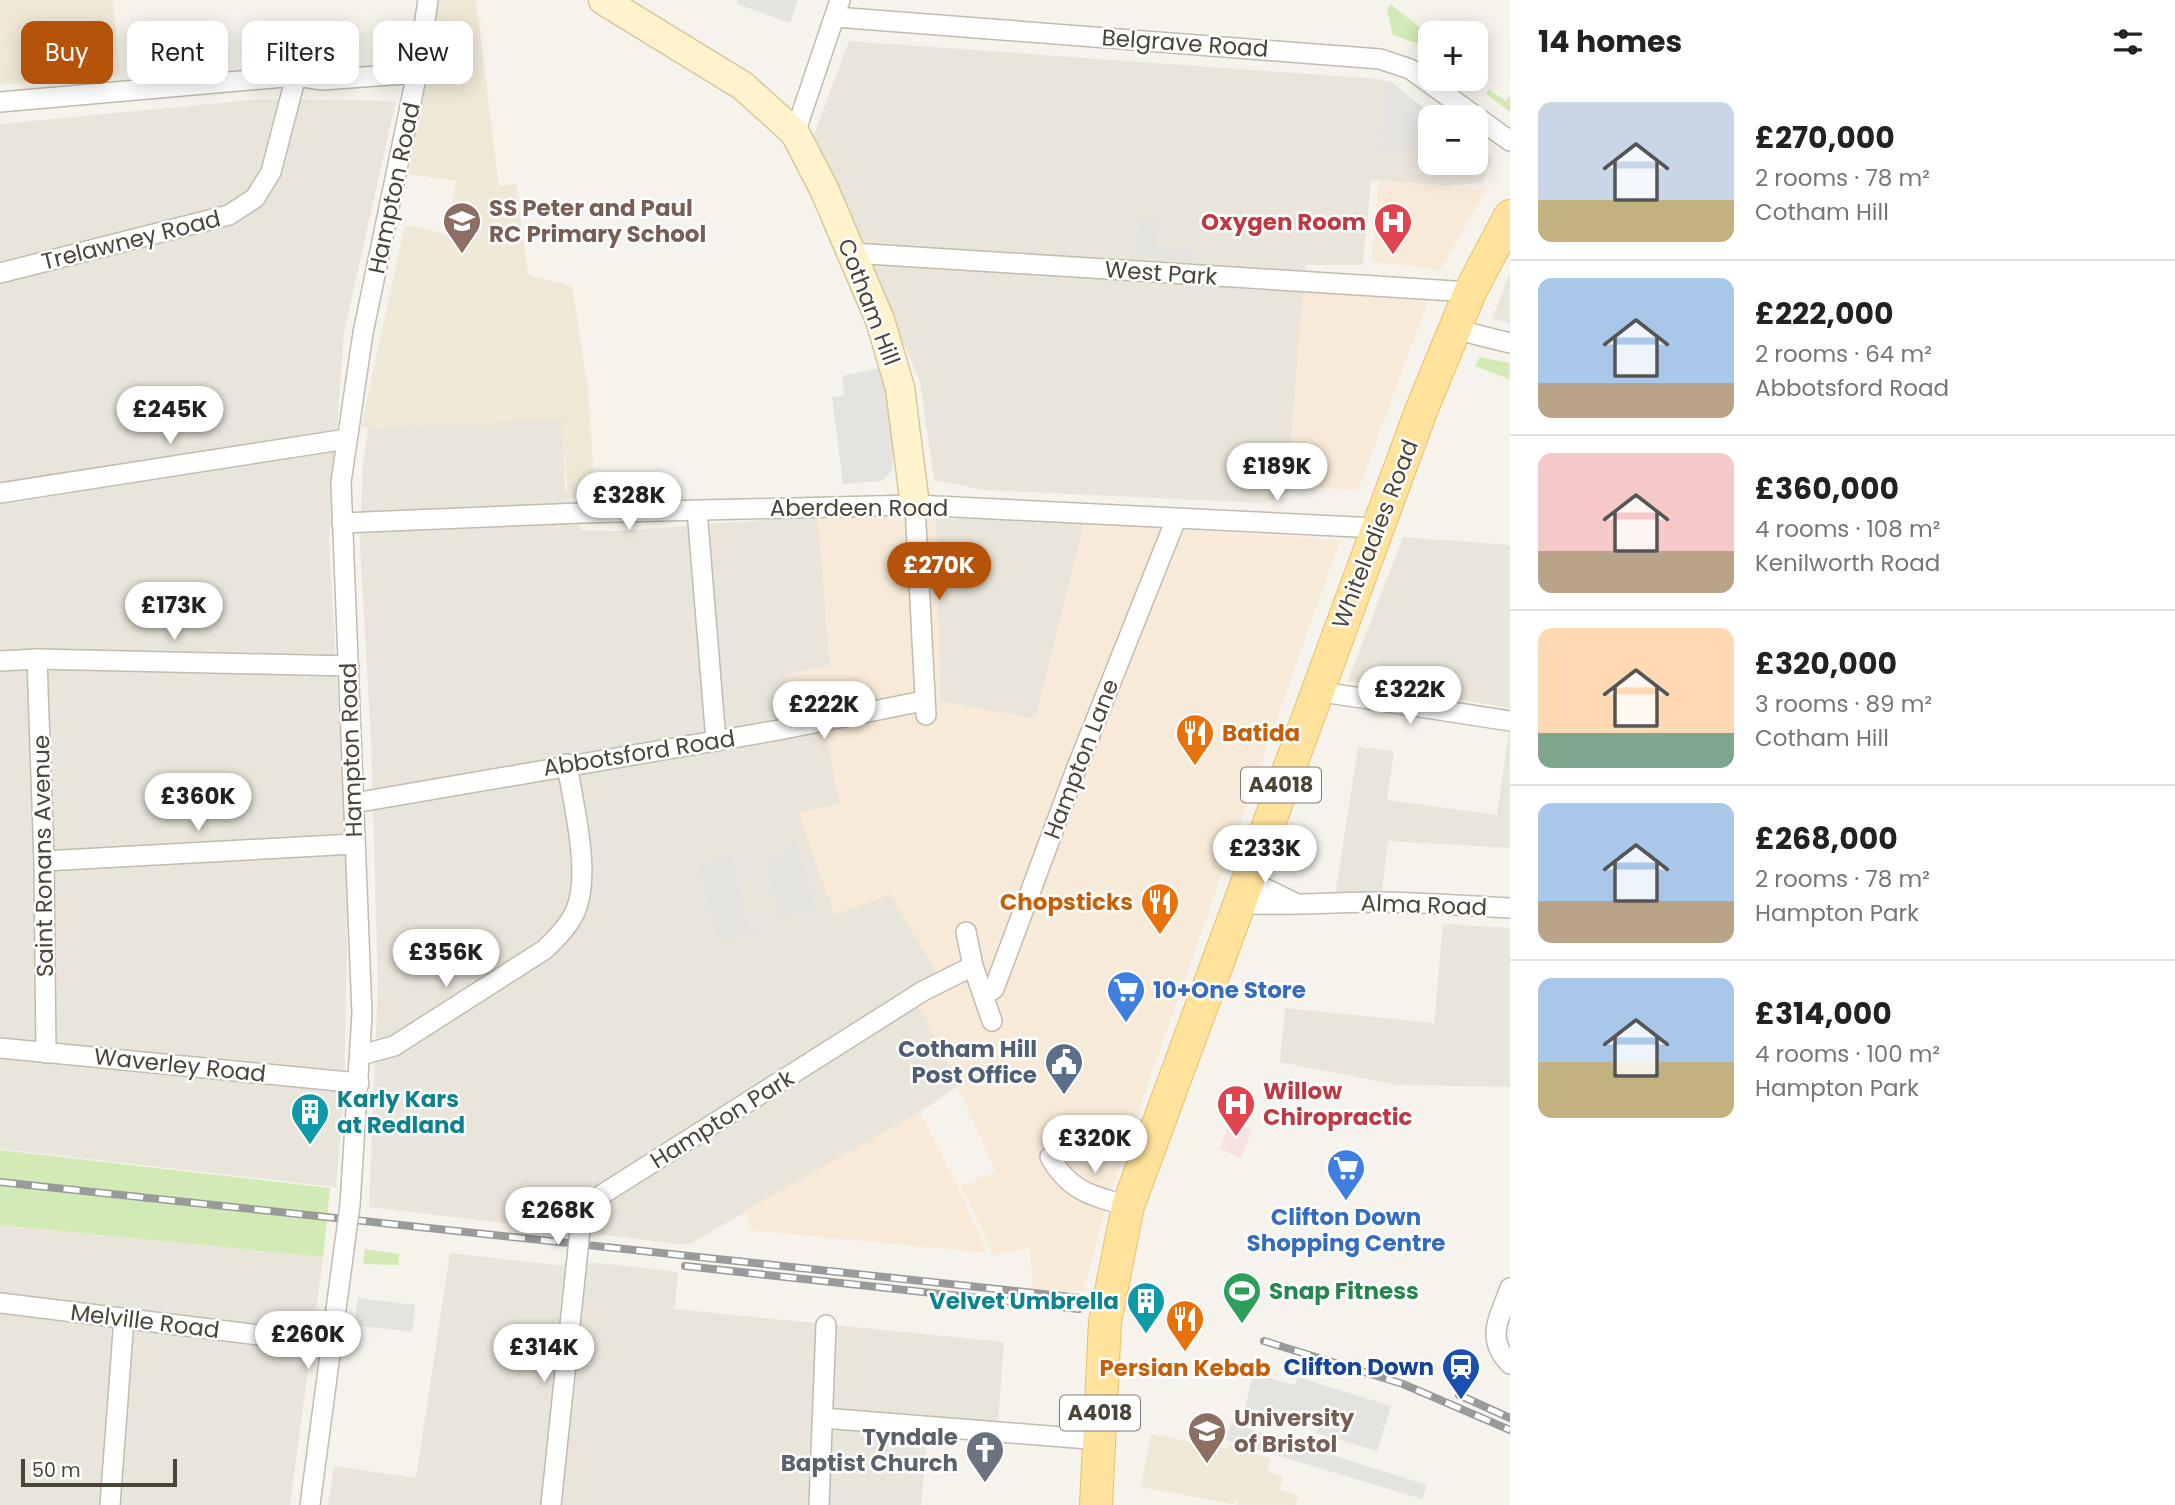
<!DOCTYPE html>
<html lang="en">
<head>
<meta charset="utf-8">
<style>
	body { margin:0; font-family:Poppins,sans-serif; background:#f6f6f6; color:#222; height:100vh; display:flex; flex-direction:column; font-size:26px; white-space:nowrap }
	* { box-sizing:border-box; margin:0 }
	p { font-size:23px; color:#767676 }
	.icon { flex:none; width:38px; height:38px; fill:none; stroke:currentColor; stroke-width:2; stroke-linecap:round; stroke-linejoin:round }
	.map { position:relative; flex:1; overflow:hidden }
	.side { display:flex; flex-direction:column; background:#fff; width:665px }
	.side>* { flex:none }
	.top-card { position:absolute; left:21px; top:21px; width:665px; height:63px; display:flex; gap:14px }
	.controls { position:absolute; left:1418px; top:21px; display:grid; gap:14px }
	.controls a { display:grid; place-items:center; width:70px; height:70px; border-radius:14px; background:#fff; box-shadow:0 4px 18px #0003; font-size:35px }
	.scale { position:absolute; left:21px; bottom:18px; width:156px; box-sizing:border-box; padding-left:7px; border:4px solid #4b4439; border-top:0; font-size:19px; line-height:24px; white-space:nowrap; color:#4b4439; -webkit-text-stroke:5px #fff; paint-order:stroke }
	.price { position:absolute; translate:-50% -60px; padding:0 16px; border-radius:24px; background:#fff; color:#222; font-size:23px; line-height:46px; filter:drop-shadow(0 2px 4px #0008) }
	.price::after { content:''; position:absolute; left:50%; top:42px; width:21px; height:16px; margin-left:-10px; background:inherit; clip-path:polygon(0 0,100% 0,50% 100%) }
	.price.current { background:#b45309; color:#fff }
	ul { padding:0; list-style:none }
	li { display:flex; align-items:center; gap:21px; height:175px; padding:0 28px }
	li+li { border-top:2px solid #e0e0e0 }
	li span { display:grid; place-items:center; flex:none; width:196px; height:140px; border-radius:14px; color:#555 }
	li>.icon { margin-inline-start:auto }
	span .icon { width:84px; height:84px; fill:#fffc; stroke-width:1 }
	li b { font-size:30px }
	h2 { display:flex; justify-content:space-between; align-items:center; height:84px; padding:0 28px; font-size:30px }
	.pill { padding:0 24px; border-radius:14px; background:#fff; box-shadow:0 4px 18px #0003; font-size:24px; line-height:63px }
	.pill.current { background:#b45309; color:#fff }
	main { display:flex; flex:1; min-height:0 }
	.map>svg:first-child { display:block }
	.residential { fill:#eae5da }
	.commercial { fill:#f7ead8 }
	.education { fill:#efe8d6 }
	.medical { fill:#f6e3e0 }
	.green { fill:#d2eab5 }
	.parking { fill:#e5e3e0 }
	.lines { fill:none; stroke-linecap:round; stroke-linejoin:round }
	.street-casing { stroke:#c2bbae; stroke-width:22 }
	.secondary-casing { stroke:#d6c79b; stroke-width:31 }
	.primary-casing { stroke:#e6c16a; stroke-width:34 }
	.street { stroke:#fff; stroke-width:19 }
	.secondary { stroke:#fff3cd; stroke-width:28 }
	.primary { stroke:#ffe39c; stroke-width:32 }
	.rail-casing { stroke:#9a9a9a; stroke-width:8 }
	.rail { stroke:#fff; stroke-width:5; stroke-dasharray:16; stroke-linecap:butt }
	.street-bridge-casing { stroke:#c2bbae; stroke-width:22; stroke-linecap:butt }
	.street-bridge { stroke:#fff; stroke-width:19 }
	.labels { text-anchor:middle; stroke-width:5; stroke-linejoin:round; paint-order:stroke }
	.shield { fill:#fff; stroke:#817c74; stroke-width:2 }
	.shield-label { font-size:21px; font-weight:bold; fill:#4b4439 }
	.street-label { font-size:23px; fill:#4b4439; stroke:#fff }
	.education-label { font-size:23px; font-weight:bold; fill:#785e54; stroke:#fff; text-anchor:start }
	.health-label { font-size:23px; font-weight:bold; fill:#be3a42; stroke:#fff; text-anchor:end }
	.food-label { font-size:23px; font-weight:bold; fill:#c56008; stroke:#fff; text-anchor:start }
	.shop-label { font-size:23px; font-weight:bold; fill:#366cbe; stroke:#fff; text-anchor:start }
	.service-label { font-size:23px; font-weight:bold; fill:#4e5e75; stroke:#fff; text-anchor:end }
	.culture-label { font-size:23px; font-weight:bold; fill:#0d838f; stroke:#fff; text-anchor:start }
	.leisure-label { font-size:23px; font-weight:bold; fill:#27864d; stroke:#fff; text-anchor:start }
	.transit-label { font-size:23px; font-weight:bold; fill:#164399; stroke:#fff; text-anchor:end }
	.worship-label { font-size:23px; font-weight:bold; fill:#5b616d; stroke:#fff; text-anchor:end }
</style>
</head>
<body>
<main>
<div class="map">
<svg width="1510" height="1505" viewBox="0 0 1510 1505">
	<rect width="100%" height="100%" fill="#f6f3ec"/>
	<g class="residential">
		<polygon points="849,41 1380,79 1384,81 1380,151 1420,131 1416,128 1429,112 1436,117 1430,117 1430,163 1475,163 1475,148 1492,160 1483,181 1475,183 1448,186 1371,180 1363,265 1306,265 1289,492 1264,503 984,490 934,480 920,382 814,135"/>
		<polygon points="261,99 396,101 344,332 329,541 348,877 344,1095 336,1187 0,1149 0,124"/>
		<polygon points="1510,273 1510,323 1492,319"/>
		<polygon points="564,418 565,489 582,530 620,531 818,516 830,665 785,675 819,704 840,804 800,813 835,914 890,893 941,980 938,1043 958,1086 920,1112 688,1245 369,1207 378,982 371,740 360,545 363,462 369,427"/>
		<polygon points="936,518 1084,523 1035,719 940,701"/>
		<polygon points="1403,537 1510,545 1510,708 1348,681"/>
		<polygon points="1510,724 1510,848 1388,841 1381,898 1335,896 1358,747 1394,751 1387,800 1497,815"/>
		<polygon points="1443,924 1510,928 1510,1087 1397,1085 1280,1062 1285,1008 1434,1023"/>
		<polygon points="0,1225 323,1257 290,1505 0,1505"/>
		<polygon points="450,1253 555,1265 599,1263 678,1272 675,1309 1004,1342 998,1423 929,1419 921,1505 328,1505 334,1466 416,1478"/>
	</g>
	<g class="commercial">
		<polygon points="1379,181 1486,190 1440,270 1371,261"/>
		<polygon points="1303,291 1428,301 1358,490 1287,486"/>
		<polygon points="818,516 936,518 940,701 1035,719 1084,523 1340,540 1111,1189 1083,1291 1033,1292 1030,1248 994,1255 961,1186 996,1172 938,1043 913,997 941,979 890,894 835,915 812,854 800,812 840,804 819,705 791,709 785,675 830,665"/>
		<polygon points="920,1112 958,1187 987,1253 749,1230 746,1210"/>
	</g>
	<g class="education">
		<polygon points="0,0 113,0 120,75 0,85"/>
		<polygon points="437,0 476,0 499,186 516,184 528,275 572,286 588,389 595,496 567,498 564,418 361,427 405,225 447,234 456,181 409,174"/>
		<polygon points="1151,1434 1228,1449 1230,1444 1256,1451 1255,1454 1271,1459 1267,1471 1283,1477 1279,1489 1298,1496 1295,1505 1237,1505 1238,1501 1235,1500 1233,1504 1141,1487"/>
	</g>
	<polygon class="medical" points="1230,1122 1252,1130 1241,1158 1220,1149"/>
	<g class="green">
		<polygon points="1390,4 1430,35 1430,52 1419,44 1393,35 1387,10"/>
		<polygon points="1489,89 1505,101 1510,96 1510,112 1486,94"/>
		<polygon points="1480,357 1510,363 1509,379 1475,366"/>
		<polygon points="0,1150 330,1188 323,1257 0,1225"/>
		<polygon points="365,1249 399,1254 398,1265 363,1264"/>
	</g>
	<g class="parking">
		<polygon points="738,0 798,0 790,23 737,4"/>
		<polygon points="1384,81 1390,81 1429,112 1416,128 1420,132 1403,153 1380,152"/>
		<polygon points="1140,219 1158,220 1156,246 1193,248 1192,260 1137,256"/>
		<polygon points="880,368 889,387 893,469 882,481 843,484 832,397 844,396 842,376"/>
		<polygon points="795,839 815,907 780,917 765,861 781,856"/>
		<polygon points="731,857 748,928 765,925 745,937 719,941 698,865"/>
		<polygon points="358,1298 415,1305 412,1332 354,1325"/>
		<polygon points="1253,1374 1295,1385 1298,1377 1391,1406 1377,1451 1316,1433 1318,1427 1245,1408"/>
		<polygon points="1231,1423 1427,1485 1422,1499 1226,1440"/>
	</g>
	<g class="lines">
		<defs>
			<g id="street">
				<polyline points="835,17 1380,59 1410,69 1510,141"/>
				<polyline points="0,102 296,76 323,80 417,73"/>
				<polyline points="795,133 840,0"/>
				<polyline points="852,253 1470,292"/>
				<polyline points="0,273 229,215 255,198 271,172 296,76"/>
				<polyline points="1454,329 1510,343"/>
				<polyline points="0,493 347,439"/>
				<polyline points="915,505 926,715"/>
				<polyline points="697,510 716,741"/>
				<polyline points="342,523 580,513 915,505 1377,528"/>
				<polyline points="37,659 44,861 46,1053"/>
				<polyline points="0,661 37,659 349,666"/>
				<polyline points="1316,691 1510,721"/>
				<polyline points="354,803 779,730 923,701"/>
				<polyline points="44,861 354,844"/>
				<polyline points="1246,879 1295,903"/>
				<path d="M1237,903C1283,907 1330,902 1376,902C1421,902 1465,906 1510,908"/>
				<polyline points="966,932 973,966 992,1021"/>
				<polyline points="983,994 994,989 1077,767 1176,519"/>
				<polyline points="0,1048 359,1083"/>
				<path d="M361,1055L394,1046L544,950C556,939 568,927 575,912C592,875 573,804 567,764"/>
				<path d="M1050,1157C1069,1191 1092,1196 1128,1206"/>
				<polyline points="350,1205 362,1014 341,482 363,333 417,73 428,0"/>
				<polyline points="580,1230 585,1212 595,1199 923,991 973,966"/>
				<path d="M1510,1288C1499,1319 1485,1338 1510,1364"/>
				<polyline points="0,1303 332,1344"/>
				<polyline points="823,1418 1101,1440"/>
				<polyline points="110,1505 124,1319"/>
				<polyline points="310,1505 345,1242"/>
				<polyline points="551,1505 576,1268"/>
				<polyline points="819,1505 826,1325"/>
			</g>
			<polyline id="secondary" points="603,0 743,86 795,133 824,189 880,320 900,388 915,505"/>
			<polyline id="primary" points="1096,1505 1105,1322 1128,1206 1421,411 1470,292 1510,216"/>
		</defs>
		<use href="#street" class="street-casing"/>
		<use href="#secondary" class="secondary-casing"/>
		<use href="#primary" class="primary-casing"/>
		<use href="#street" class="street"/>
		<use href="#secondary" class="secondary"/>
		<use href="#primary" class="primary"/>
		<defs>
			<g id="rail">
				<polyline points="0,1182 1080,1298"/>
				<polyline points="685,1266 1079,1309"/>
				<polyline points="1264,1341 1403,1384 1510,1430"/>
				<polyline points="1459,1395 1510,1418"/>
			</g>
		</defs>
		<use href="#rail" class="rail-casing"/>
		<use href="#rail" class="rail"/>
		<defs>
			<g id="street-bridge">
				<polyline points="345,1242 350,1205"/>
				<polyline points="576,1268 580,1230"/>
			</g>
		</defs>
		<use href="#street-bridge" class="street-bridge-casing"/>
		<use href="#street-bridge" class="street-bridge"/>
	</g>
	<defs>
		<symbol id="school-pin" viewBox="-11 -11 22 30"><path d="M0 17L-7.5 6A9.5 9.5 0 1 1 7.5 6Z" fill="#8d6e63" stroke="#fff"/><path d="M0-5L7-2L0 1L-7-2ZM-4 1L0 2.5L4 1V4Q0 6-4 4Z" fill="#fff"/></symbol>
		<symbol id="hospital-pin" viewBox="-11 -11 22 30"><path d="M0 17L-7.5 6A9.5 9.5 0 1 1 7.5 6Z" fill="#e0444e" stroke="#fff"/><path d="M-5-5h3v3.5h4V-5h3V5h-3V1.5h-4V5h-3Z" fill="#fff"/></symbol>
		<symbol id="restaurant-pin" viewBox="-11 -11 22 30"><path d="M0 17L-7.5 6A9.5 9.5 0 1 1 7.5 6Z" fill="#e8710a" stroke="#fff"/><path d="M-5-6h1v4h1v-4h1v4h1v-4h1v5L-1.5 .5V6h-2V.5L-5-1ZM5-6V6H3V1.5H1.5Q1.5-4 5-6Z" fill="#fff"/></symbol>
		<symbol id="supermarket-pin" viewBox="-11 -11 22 30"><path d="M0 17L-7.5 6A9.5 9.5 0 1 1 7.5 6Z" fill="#3f7fe0" stroke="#fff"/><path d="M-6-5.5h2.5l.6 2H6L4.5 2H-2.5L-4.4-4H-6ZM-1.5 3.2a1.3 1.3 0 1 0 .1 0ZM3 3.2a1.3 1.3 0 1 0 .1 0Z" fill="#fff"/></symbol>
		<symbol id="civic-pin" viewBox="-11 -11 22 30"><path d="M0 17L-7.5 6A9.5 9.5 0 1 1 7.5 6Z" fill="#5c6f8a" stroke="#fff"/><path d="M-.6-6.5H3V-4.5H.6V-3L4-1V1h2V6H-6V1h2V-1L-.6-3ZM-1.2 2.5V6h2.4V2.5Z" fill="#fff"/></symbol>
		<symbol id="building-pin" viewBox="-11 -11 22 30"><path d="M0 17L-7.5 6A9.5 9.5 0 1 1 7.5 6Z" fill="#0f9aa8" stroke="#fff"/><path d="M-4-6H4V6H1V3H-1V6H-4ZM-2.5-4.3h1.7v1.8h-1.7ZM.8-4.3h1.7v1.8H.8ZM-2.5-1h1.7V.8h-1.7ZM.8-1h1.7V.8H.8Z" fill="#fff"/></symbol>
		<symbol id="stadium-pin" viewBox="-11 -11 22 30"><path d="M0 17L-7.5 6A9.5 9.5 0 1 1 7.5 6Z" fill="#2e9e5b" stroke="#fff"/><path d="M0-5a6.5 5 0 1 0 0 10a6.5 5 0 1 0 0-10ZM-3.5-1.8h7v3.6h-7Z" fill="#fff"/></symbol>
		<symbol id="station-pin" viewBox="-11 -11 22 30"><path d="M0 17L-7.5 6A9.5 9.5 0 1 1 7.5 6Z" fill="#1a4fb4" stroke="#fff"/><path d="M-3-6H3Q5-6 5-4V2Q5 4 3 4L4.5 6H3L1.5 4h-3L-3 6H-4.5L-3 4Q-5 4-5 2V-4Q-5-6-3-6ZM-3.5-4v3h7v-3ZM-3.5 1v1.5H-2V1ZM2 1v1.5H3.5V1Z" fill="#fff"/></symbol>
		<symbol id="university-pin" viewBox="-11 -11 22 30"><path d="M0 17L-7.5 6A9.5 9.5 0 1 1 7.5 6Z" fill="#8d6e63" stroke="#fff"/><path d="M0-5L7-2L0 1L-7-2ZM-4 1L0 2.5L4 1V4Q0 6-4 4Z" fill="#fff"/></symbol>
		<symbol id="church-pin" viewBox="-11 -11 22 30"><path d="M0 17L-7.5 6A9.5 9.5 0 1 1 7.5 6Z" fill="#6b7280" stroke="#fff"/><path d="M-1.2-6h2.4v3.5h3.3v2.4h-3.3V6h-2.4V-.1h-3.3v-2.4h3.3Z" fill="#fff"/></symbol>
	</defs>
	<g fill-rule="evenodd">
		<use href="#school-pin" x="440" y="199" width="44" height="60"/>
		<use href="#hospital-pin" x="1371" y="200" width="44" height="60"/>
		<use href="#restaurant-pin" x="1173" y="711" width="44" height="60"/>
		<use href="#restaurant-pin" x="1138" y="880" width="44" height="60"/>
		<use href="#supermarket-pin" x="1104" y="968" width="44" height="60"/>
		<use href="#civic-pin" x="1042" y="1040" width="44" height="60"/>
		<use href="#hospital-pin" x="1214" y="1082" width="44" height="60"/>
		<use href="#building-pin" x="288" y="1090" width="44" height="60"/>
		<use href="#supermarket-pin" x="1324" y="1146" width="44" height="60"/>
		<use href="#stadium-pin" x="1220" y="1269" width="44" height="60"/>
		<use href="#building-pin" x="1124" y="1279" width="44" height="60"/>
		<use href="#restaurant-pin" x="1163" y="1297" width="44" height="60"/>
		<use href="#station-pin" x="1439" y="1345" width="44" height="60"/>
		<use href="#university-pin" x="1185" y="1409" width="44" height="60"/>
		<use href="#church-pin" x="963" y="1428" width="44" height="60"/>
	</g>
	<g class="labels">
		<g class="shield">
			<rect x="1241" y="767.5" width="80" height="35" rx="5"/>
			<rect x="1060" y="1395.5" width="80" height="35" rx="5"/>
		</g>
		<g class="shield-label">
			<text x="1281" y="792">A4018</text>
			<text x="1100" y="1420">A4018</text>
		</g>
		<g class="street-label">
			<text transform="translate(1185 43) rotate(4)" y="8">Belgrave Road</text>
			<text transform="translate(394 188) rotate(-78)" y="8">Hampton Road</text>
			<text transform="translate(131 240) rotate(-14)" y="8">Trelawney Road</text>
			<text transform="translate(1161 273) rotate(4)" y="8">West Park</text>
			<text transform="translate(869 302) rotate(69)" y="8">Cotham Hill</text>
			<text x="859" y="516">Aberdeen Road</text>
			<text transform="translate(1375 534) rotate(-69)" y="8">Whiteladies Road</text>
			<text transform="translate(351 750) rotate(-92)" y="8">Hampton Road</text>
			<text transform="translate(639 753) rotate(-9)" y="8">Abbotsford Road</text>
			<text transform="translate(1081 759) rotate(-69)" y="8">Hampton Lane</text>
			<text transform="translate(43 856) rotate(-91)" y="8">Saint Ronans Avenue</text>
			<text transform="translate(1424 905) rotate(2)" y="8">Alma Road</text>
			<text transform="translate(180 1065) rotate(6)" y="8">Waverley Road</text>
			<text transform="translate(722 1119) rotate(-32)" y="8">Hampton Park</text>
			<text transform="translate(145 1321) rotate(7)" y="8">Melville Road</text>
		</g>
		<g class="education-label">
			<text x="489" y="216">SS Peter and Paul<tspan x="489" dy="26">RC Primary School</tspan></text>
			<text x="1234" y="1426">University<tspan x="1234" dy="26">of Bristol</tspan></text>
		</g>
		<g class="health-label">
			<text x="1366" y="230">Oxygen Room</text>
			<text x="1263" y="1099" text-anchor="start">Willow<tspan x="1263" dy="26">Chiropractic</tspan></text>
		</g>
		<g class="food-label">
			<text x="1222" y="741">Batida</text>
			<text x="1133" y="910" text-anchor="end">Chopsticks</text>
			<text x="1185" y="1376" text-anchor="middle">Persian Kebab</text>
		</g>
		<g class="shop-label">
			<text x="1153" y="998">10+One Store</text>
			<text x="1346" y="1225" text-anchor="middle">Clifton Down<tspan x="1346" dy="26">Shopping Centre</tspan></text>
		</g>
		<g class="service-label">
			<text x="1037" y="1057">Cotham Hill<tspan x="1037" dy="26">Post Office</tspan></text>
		</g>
		<g class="culture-label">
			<text x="337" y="1107">Karly Kars<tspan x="337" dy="26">at Redland</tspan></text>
			<text x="1119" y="1309" text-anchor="end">Velvet Umbrella</text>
		</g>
		<g class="leisure-label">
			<text x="1269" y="1299">Snap Fitness</text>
		</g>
		<g class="transit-label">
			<text x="1434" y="1375">Clifton Down</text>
		</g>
		<g class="worship-label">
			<text x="958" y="1445">Tyndale<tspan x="958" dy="26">Baptist Church</tspan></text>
		</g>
	</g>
</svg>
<div class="controls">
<a>+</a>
<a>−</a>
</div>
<div class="scale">50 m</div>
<b class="price" style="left:170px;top:446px">£245K</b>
<b class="price" style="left:1277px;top:503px">£189K</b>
<b class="price" style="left:629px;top:532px">£328K</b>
<b class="price current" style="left:939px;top:602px">£270K</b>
<b class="price" style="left:174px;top:642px">£173K</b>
<b class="price" style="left:1410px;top:726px">£322K</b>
<b class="price" style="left:824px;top:741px">£222K</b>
<b class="price" style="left:198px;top:833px">£360K</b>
<b class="price" style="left:1265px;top:885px">£233K</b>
<b class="price" style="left:446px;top:989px">£356K</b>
<b class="price" style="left:1095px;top:1175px">£320K</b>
<b class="price" style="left:558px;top:1247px">£268K</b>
<b class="price" style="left:308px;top:1371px">£260K</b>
<b class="price" style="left:544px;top:1384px">£314K</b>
<div class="top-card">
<a class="pill current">Buy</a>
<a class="pill">Rent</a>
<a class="pill">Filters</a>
<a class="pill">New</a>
</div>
</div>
<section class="side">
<h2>14 homes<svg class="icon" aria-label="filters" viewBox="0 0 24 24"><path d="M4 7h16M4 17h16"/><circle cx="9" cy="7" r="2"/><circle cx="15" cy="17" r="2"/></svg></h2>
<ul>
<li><span style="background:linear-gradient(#c9d6e8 70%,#c2b280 0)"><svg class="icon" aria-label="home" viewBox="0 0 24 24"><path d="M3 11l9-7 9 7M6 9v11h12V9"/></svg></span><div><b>£270,000</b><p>2 rooms · 78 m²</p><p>Cotham Hill</p></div></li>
<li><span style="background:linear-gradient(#a9c7e8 75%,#b9a48a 0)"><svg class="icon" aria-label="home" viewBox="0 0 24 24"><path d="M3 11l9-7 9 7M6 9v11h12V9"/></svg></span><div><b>£222,000</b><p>2 rooms · 64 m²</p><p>Abbotsford Road</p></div></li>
<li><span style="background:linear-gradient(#f6c9c9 70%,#b9a48a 0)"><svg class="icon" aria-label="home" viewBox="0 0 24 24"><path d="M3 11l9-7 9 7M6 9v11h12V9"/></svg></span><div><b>£360,000</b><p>4 rooms · 108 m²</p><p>Kenilworth Road</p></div></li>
<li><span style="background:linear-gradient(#ffd9b3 75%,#7fa58c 0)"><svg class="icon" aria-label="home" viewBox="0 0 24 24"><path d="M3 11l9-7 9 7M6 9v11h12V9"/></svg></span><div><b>£320,000</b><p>3 rooms · 89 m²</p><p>Cotham Hill</p></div></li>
<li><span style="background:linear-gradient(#a9c7e8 70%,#b9a48a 0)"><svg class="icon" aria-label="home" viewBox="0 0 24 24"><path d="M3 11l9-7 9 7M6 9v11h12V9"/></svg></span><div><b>£268,000</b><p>2 rooms · 78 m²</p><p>Hampton Park</p></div></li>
<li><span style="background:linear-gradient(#a9c7e8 60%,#c2b280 0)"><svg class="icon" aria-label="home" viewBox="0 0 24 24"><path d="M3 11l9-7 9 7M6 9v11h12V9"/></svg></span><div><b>£314,000</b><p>4 rooms · 100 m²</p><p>Hampton Park</p></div></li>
</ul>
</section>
</main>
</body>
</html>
